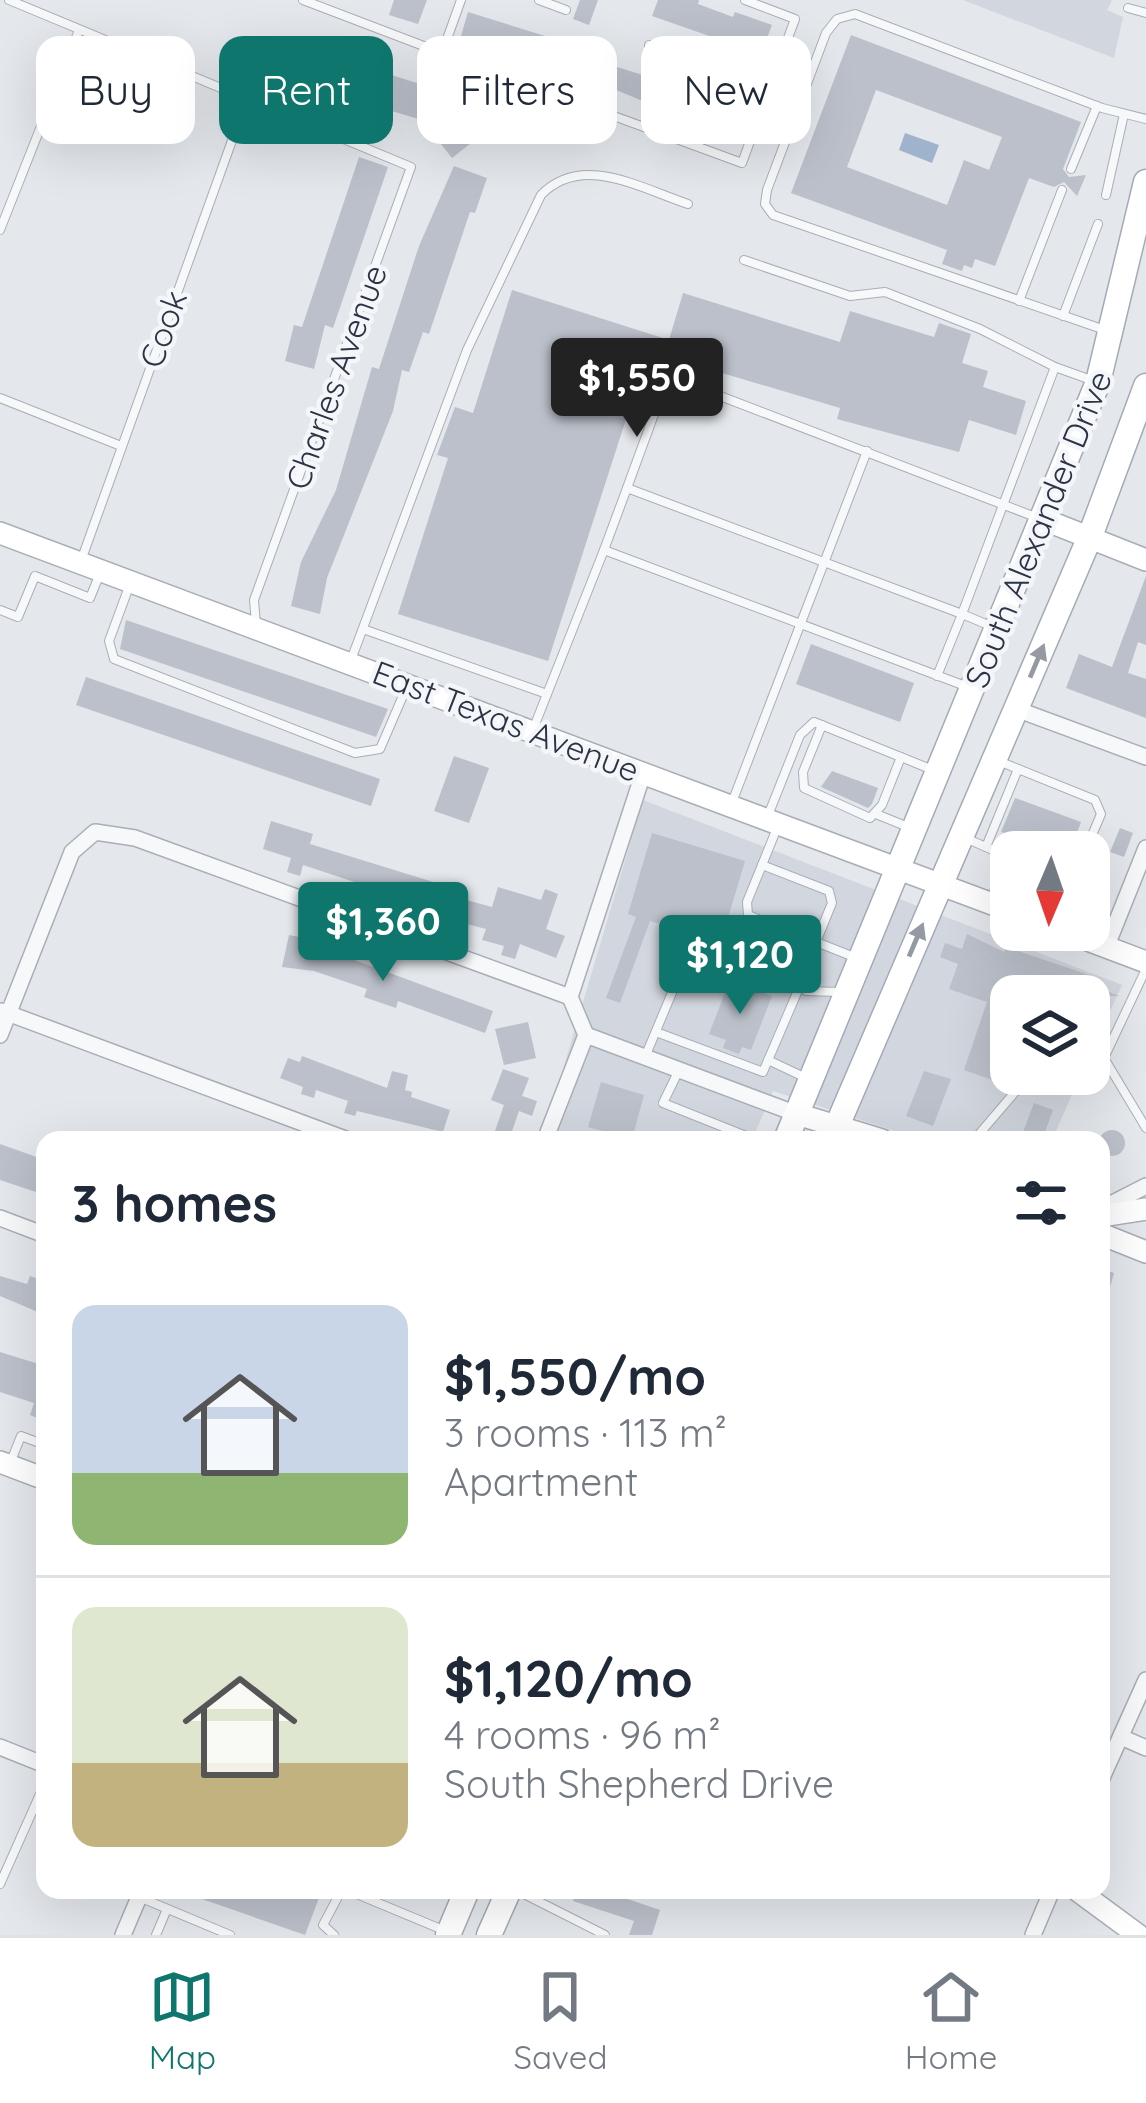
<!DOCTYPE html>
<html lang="en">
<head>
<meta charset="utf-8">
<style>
	body { margin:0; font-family:Quicksand,sans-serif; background:#f6f6f7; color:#1f2937; height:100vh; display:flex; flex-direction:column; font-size:45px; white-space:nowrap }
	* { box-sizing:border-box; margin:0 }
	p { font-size:39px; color:#747a83 }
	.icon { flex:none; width:66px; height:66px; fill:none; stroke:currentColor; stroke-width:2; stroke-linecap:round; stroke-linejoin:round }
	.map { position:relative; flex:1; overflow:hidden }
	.panel { position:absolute; left:36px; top:1131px; width:1074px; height:768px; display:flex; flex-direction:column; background:#fff; border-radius:24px; box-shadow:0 12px 48px #0002 }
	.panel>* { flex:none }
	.banner { position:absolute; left:36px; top:36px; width:1074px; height:108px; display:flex; gap:24px }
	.needle { width:78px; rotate:182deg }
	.fabs { position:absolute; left:990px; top:831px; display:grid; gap:24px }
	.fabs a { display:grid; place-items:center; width:120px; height:120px; border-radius:24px; background:#fff; box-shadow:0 12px 48px #0002; font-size:60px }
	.price { position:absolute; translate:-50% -102px; padding:0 27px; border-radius:12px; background:#0f766e; color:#fff; font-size:39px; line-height:78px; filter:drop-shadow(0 3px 6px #0008) }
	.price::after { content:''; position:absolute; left:50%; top:72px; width:36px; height:27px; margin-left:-18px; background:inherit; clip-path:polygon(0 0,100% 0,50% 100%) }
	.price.active { background:#222; color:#fff }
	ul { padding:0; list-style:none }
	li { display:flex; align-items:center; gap:36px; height:300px; padding:0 36px }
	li+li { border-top:3px solid #e0e1e3 }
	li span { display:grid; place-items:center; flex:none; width:336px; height:240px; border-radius:24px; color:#555 }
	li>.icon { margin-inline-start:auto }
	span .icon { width:144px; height:144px; fill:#fffc; stroke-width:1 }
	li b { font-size:51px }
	h2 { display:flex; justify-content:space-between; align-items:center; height:144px; padding:0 36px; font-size:51px }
	.tag { padding:0 42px; border-radius:24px; background:#fff; box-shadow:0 12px 48px #0002; font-size:42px; line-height:108px }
	.tag.active { background:#0f766e; color:#fff }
	.tab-bar { display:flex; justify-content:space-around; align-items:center; height:168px; border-top:3px solid #e0e1e3; background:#fff; font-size:33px; color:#747a83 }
	.tab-bar a { display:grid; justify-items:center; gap:6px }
	.tab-bar .active { color:#0f766e }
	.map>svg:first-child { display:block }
	.built { fill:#d2d6de }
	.water { fill:#9fb4cc }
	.building { fill:#bbc0ca; fill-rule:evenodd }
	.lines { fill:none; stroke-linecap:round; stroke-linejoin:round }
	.lane-casing { stroke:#a9aeb7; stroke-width:10 }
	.street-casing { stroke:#a9aeb7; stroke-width:18 }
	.secondary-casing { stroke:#a9aeb7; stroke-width:24 }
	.primary-casing { stroke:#a3abb8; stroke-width:27 }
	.lane { stroke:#f7f8fa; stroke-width:8 }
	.street { stroke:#f7f8fa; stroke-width:15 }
	.secondary { stroke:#fff; stroke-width:21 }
	.primary { stroke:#fff; stroke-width:24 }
	.oneway { fill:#959aa2 }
	.labels { text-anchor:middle; stroke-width:9; stroke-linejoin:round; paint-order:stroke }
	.street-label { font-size:33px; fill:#2b3445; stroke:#f4f6f9 }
</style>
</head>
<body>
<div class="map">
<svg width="1146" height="1935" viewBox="0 0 1146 1935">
	<rect width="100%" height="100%" fill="#e4e7ec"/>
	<g class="built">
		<polygon points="963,0 1112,0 1107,10 1123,17 1114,58"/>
		<polygon points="643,800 1122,985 1089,1057 1089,996 1011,996 1011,1074 1081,1074 1052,1140 922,1140 773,1091 752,1140 542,1140"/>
	</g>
	<polygon class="water" points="905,133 939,145 932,163 899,150"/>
	<g class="building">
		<polygon points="394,0 427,0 418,24 389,15"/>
		<polygon points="580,0 598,0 589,25 573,19"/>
		<polygon points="658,0 699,0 698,4 733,17 735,12 772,25 761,54 652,16"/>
		<polygon points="468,12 606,55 604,63 753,109 742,139 642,112 645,102 614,89 489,55 492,46 461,36"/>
		<path d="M851,35L1081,122L1063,169L1069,177L1086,175L1077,196L1064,182L1054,187L1029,178L995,266L975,259L972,268L964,265L962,271L942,264L947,250L791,193ZM876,90L1002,137L989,170L964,160L947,205L847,167Z"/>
		<polygon points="314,51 433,88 425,121 305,85"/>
		<polygon points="457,107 480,136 452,158 429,129"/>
		<polygon points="359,157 388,167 333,328 325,325 314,369 285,361 294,325 302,327"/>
		<polygon points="454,166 487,178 475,213 470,212 429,334 423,332 409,372 402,370 393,411 327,578 320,614 291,606 301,562 336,490 372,367 379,369 419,246"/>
		<polygon points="512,290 669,340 683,293 840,342 850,311 934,337 939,323 971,334 962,363 988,371 983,387 1026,401 1016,435 969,420 959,452 837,419 840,408 648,351 548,661 398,614 448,458 437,455 455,407 473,413"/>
		<polygon points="1146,576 1146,645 1138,642 1128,673 1146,679 1146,718 1066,688 1079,654 1112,667"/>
		<polygon points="126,620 388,709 376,737 120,649"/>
		<polygon points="811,644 914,683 900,722 796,684"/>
		<polygon points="86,677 380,779 371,806 76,705"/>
		<polygon points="454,756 489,768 469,823 434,811"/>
		<polygon points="832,771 878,788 872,804 868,808 821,787"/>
		<polygon points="1015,798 1081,822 1070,852 1001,832"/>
		<polygon points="271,821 313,834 310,844 443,885 440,893 492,907 498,887 541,900 545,889 558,894 546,929 565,936 556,958 520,944 515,959 501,955 504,946 482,940 486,929 432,915 430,921 417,916 421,904 303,865 300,876 287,872 291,858 263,849"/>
		<polygon points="1120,828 1133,833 1124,857 1110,852"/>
		<polygon points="652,833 745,861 724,931 670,915 667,926 650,921 620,1003 606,998 636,917 628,914"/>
		<polygon points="967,934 1004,952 1006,947 1092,976 1089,984 1119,996 1011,996 1011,1057 1004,1055 995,1081 964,1070 987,1002 949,989 958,964 940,957 945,943 962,949"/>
		<polygon points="289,935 321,941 319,947 493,1011 485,1033 398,1001 396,1008 364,997 367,989 314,971 282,967"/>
		<polygon points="730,980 772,996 751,1050 742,1047 739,1054 723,1048 726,1040 709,1034"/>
		<polygon points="528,1022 536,1058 504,1065 495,1029"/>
		<polygon points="302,1056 387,1088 392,1071 408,1075 405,1090 412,1092 411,1097 450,1110 443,1132 357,1111 355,1116 344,1113 348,1101 316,1090 314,1098 301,1094 303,1087 280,1078 288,1058 300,1062"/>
		<polygon points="503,1069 529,1078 522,1096 537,1101 532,1116 519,1111 510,1137 495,1131 504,1105 491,1100"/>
		<polygon points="924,1071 951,1079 933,1126 906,1116"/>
		<polygon points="601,1082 644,1095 632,1139 588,1127"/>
		<polygon points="1034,1103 1053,1110 1042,1140 1020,1140"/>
		<circle cx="1112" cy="1143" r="13"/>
		<polygon points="0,1144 45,1160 45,1195 0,1180"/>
		<polygon points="1101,1269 1114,1273 1104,1307 1101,1307"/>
		<polygon points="0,1276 27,1284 30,1276 45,1281 45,1315 0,1296"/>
		<polygon points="0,1352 45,1366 45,1421 30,1415 34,1403 0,1392"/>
		<polygon points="205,1890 322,1890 305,1935 202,1899"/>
		<polygon points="577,1890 601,1890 660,1910 652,1935 629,1935 634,1921 573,1901"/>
	</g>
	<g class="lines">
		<defs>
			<g id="lane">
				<polyline points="9,0 411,167 254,600 256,625"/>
				<polyline points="303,0 442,53"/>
				<polyline points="461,0 442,53 742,163 795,19 745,0"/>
				<polyline points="539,0 566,10"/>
				<polyline points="1128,8 1146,13"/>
				<polyline points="649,45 768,92"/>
				<polyline points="1071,169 1097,106"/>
				<polyline points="1106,195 1124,114"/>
				<polyline points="0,230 79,30"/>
				<polyline points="744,260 850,296 885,292 980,329 1055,367"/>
				<polyline points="1019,301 1062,190"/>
				<polyline points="1063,316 1098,224"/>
				<polyline points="1105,330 773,215 765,204 767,190 826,33 837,19 855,14 1102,108 1146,119"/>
				<polyline points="0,398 121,446"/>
				<polyline points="627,488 668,376 1038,518"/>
				<polyline points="604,550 627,488 962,614 937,676"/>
				<polyline points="82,558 248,96"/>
				<polyline points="130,584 109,641 114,659 355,753 380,749 405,691"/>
				<polyline points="0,610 18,617 35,576 90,598 101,571"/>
				<polyline points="993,627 962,614 1055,367 1094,381"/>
				<polyline points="363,629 547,694"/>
				<path d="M351,660L467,350L541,195C582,153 640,188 688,204"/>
				<polyline points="822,725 803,772 804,788 870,818 882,805 901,757"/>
				<polyline points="534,727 604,550 968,687"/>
				<polyline points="996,760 1095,800 1101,814 1085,852"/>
				<polyline points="731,805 867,451"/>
				<polyline points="876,814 908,827"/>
				<polyline points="767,818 800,735 814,722 933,770"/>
				<polyline points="777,828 747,902 748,915 854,957"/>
				<polyline points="963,837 1011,858"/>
				<polyline points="986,847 1018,769"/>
				<polyline points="762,865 829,891 832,903 816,942"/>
				<polyline points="1089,890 1095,901 1089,916"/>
				<polyline points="990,901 1009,857"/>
				<polyline points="1146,969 1104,1058 1146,1128"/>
				<polyline points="656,1032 763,1072 799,988"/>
				<polyline points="645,1057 692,945 807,991 840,992"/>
				<polyline points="768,1060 804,1077"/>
				<polyline points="1089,1063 1104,1058"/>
				<polyline points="679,1070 663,1103 756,1140"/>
				<polyline points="974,1140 1015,1092 1057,1074"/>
				<polyline points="11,1461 21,1436 45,1445"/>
				<polyline points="0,1884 45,1783"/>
				<polyline points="516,1890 605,1935"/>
				<polyline points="139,1897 230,1935"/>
				<polyline points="156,1935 167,1909"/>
				<polyline points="334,1935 323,1925 340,1893 347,1890 448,1932"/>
			</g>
			<g id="street">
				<polyline points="1016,709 1146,757"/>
				<polyline points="1106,948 1146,848"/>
				<polyline points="2,1011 348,1140"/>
				<polyline points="0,1035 72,852 95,832 135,838 570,997"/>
				<polyline points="586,1035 797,1114"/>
				<polyline points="545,1140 586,1035 570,997 643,774"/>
				<polyline points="1101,1209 1146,1186"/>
				<polyline points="0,1218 45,1235"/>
				<polyline points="1121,1737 1146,1748"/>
				<polyline points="0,1747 45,1765"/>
				<polyline points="1101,1780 1146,1680"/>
				<polyline points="123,1935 142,1890"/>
				<polyline points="1033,1935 1052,1890"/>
			</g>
			<g id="secondary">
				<polyline points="1045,520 1146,560"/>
				<polyline points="0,533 1011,911"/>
				<polyline points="1061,930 1146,962"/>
				<polyline points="797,1114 882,1140"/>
				<polyline points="1101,1216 1146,1209"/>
				<polyline points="1101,1234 1146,1252"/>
				<polyline points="0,1462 45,1479"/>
				<polyline points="1077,1890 1138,1935"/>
			</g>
			<g id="primary">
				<polyline points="786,1140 1098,382 1146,182"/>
				<polyline points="831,1140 1089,539 1146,386"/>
				<polyline points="448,1935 467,1890"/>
				<polyline points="489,1935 509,1890"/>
			</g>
		</defs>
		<use href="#lane" class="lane-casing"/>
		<use href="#street" class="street-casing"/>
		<use href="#secondary" class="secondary-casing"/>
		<use href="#primary" class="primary-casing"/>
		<use href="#lane" class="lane"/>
		<use href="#street" class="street"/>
		<use href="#secondary" class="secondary"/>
		<use href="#primary" class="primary"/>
	</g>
	<defs><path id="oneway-solid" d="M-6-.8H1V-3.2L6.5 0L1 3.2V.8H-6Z" transform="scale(3)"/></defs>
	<g class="oneway">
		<use href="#oneway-solid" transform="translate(1037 661) rotate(-67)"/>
		<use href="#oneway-solid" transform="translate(916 940) rotate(-67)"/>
	</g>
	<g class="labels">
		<g class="street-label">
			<text transform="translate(163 329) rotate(-70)" y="12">Cook</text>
			<text transform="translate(336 377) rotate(-70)" y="12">Charles Avenue</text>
			<text transform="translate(1038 529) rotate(-68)" y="12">South Alexander Drive</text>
			<text transform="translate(506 721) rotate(21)" y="12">East Texas Avenue</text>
		</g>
	</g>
</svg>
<div class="fabs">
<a><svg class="needle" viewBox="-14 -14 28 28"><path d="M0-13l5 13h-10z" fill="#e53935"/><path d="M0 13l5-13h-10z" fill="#747a83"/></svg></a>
<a><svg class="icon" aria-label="layers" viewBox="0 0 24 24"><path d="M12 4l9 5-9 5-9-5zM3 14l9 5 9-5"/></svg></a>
</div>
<b class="price active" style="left:637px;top:440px">$1,550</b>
<b class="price" style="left:383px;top:984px">$1,360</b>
<b class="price" style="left:740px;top:1017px">$1,120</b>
<div class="banner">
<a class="tag">Buy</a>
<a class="tag active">Rent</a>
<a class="tag">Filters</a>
<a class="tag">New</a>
</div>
<section class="panel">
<h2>3 homes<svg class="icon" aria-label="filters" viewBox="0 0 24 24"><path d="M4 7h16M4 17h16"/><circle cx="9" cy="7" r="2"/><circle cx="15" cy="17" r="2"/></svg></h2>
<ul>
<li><span style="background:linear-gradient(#c9d6e8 70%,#8fb573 0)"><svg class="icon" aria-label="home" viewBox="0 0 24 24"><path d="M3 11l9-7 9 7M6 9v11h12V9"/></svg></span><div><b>$1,550/mo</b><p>3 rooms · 113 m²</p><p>Apartment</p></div></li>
<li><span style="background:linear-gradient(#dfe7d0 65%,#c2b280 0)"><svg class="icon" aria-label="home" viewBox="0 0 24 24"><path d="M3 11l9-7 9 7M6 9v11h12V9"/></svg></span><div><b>$1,120/mo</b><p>4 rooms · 96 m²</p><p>South Shepherd Drive</p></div></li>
</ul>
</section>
</div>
<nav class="tab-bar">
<a class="active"><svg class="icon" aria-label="map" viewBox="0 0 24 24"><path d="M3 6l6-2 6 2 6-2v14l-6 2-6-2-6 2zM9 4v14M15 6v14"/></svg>Map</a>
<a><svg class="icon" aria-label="saved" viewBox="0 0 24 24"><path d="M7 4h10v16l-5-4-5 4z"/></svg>Saved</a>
<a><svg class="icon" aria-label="home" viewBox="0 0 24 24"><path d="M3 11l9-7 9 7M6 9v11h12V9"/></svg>Home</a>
</nav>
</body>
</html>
